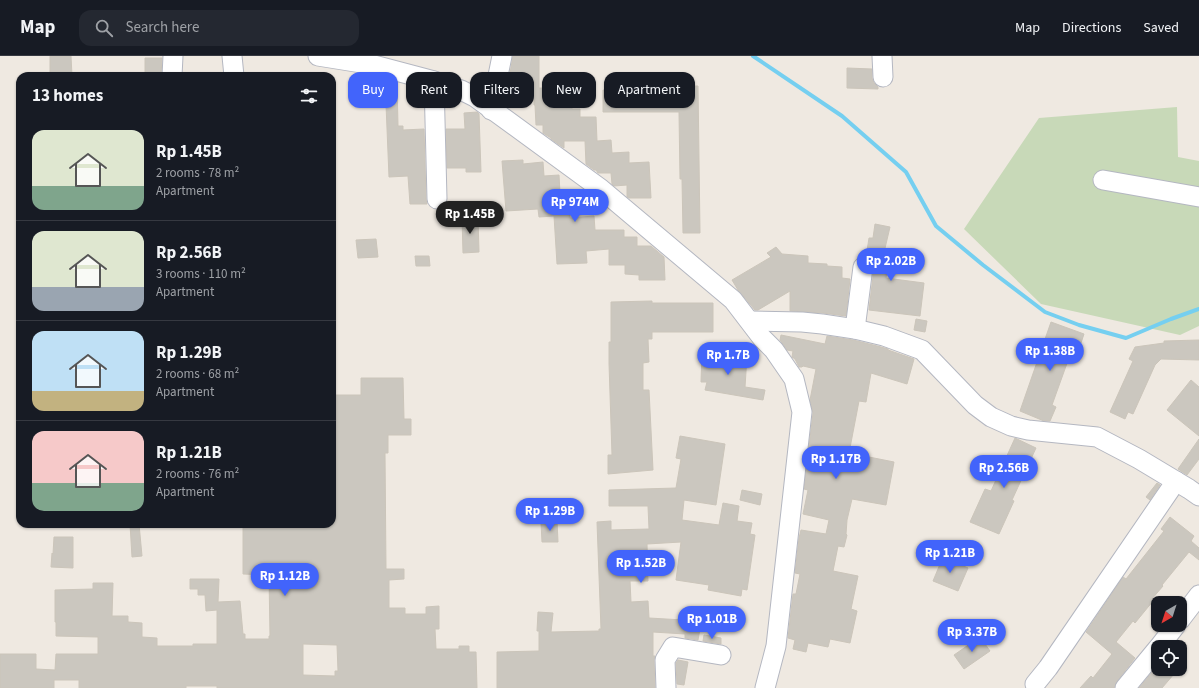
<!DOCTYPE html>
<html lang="en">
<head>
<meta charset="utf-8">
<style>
	body { margin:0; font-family:"Source Sans 3",sans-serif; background:#242831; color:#f1f3f6; height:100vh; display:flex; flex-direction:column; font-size:15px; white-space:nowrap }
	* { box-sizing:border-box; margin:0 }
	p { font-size:13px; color:#9ea1a6 }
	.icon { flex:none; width:22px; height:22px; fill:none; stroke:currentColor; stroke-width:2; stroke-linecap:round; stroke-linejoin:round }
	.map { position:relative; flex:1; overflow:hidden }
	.drawer { position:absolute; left:16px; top:16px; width:320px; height:456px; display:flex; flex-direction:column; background:#171b24; border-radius:12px; box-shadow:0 1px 3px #0004 }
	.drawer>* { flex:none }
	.hud { position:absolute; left:348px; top:16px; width:380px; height:36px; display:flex; gap:8px }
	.needle { width:26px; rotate:219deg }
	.tools { position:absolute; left:1151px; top:540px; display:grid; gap:8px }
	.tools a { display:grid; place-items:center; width:36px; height:36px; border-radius:8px; background:#171b24; box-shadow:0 1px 3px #0004; font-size:20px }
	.price { position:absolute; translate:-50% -34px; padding:0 9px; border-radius:14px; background:#4264fb; color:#fff; font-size:13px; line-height:26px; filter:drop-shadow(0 1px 2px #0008) }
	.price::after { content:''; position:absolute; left:50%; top:24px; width:12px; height:9px; margin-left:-6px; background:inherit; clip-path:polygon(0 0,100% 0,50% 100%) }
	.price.current { background:#222; color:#fff }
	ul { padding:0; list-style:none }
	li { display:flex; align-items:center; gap:12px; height:100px; padding:0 16px }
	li+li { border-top:1px solid #363941 }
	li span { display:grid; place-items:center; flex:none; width:112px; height:80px; border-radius:12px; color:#555 }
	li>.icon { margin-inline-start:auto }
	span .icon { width:48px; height:48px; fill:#fffc; stroke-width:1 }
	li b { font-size:17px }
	h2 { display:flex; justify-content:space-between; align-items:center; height:48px; padding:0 16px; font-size:17px }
	.pill { padding:0 14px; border-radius:12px; background:#171b24; box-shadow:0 1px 3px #0004; font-size:14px; line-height:36px }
	.pill.current { background:#4264fb; color:#fff }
	header { display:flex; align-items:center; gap:24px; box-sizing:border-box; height:56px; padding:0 20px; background:#171b24; border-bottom:1px solid #363941 }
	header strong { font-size:19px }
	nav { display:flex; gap:22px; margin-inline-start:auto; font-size:14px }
	.search { width:280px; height:36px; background:#242831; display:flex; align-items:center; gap:10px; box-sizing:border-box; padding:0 14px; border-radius:12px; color:#9ea1a6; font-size:15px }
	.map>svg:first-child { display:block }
	.cemetery { fill:#c8d9b8 }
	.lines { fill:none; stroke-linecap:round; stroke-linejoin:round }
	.stream { stroke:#75cff0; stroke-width:4 }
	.building { fill:#cbc7bf; stroke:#cbc5ba; fill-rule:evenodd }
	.minor-casing { stroke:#b4b7c1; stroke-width:21 }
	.minor { stroke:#fff; stroke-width:19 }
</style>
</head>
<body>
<header>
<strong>Map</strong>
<div class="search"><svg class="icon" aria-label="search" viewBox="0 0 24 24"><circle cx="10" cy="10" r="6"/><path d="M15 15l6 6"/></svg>Search here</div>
<nav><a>Map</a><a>Directions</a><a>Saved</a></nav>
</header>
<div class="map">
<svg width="1199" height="632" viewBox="0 0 1199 632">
	<rect width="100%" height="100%" fill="#efe9e1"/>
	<polygon class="cemetery" points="1177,51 1178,101 1199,105 1199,270 1180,279 1041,248 964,173 1039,62"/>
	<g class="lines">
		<polyline class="stream" points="753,0 842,60 906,116 936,170 983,209 1045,256 1079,269 1126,282 1171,263 1199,253"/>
	</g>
	<g class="building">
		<polygon points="50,0 71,0 72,20 50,20"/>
		<polygon points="513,0 539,0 539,32 572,32 572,53 580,53 580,61 596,61 597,85 611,84 612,97 629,96 629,107 649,106 651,142 629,142 627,141 627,129 614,130 612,128 611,117 598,117 596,114 594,114 586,108 585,85 564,85 564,92 551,83 551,82 543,77 543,69 536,69 535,49 534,49 534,44 524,44 524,31 509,30 509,23"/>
		<polygon points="145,2 162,2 161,20 145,20"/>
		<polygon points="847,12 872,13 872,22 874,27 878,31 878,33 847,32"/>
		<polygon points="385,24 397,27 398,70 403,70 403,74 424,73 426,143 427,148 410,148 408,120 389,121"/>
		<polygon points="679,30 698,30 700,177 683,177 682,123 680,123 679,56 603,56 603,34 679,34"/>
		<polygon points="477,56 479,58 481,116 466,116 466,112 447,112 446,73 465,73 464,57"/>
		<polygon points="523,104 523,108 543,106 544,120 559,119 560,137 569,137 570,162 594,160 595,174 624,174 624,181 637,181 637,190 651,190 664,201 665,224 639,224 639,219 625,218 625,209 609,209 609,193 586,195 587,207 557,208 554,160 539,161 538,153 506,155 502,105"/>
		<polygon points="462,162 478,162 479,196 463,197"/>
		<polygon points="875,168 890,171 882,205 888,206 886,222 924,227 920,260 869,254 874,212 873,206 870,203 866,201 869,182 873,182"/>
		<polygon points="376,183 378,201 358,202 356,184"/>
		<polygon points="776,191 782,198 808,200 808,207 827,208 827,210 842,211 842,222 850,223 846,260 823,257 790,255 790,235 758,254 755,254 738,234 732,224 771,201 767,197"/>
		<polygon points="415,200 429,200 430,210 416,210"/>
		<polygon points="652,245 652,247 713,247 713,276 652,276 652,283 648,283 649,306 643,307 643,334 649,334 653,414 608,418 608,399 612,399 609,307 609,286 611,286 611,246"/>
		<polygon points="916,263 927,265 925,276 914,274"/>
		<polygon points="1051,266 1084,278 1081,287 1075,285 1052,349 1056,351 1050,365 1044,365 1020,355"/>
		<polygon points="781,279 825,288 827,280 853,284 881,291 888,293 888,294 914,303 907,328 871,317 866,346 859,345 849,397 894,406 886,449 852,443 847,464 846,478 847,479 844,491 838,490 833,515 858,520 851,553 857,555 850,587 830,583 828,591 808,587 806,596 793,593 795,584 788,582 793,538 796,538 800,518 795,517 799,482 801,474 826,478 829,464 803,458 808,434 804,433 813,357 810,344 816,313 803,310 802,311 799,311 795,303 792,301 793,295 787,294 780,284"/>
		<polygon points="1199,284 1199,304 1161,303 1155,309 1133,358 1128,356 1125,363 1110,356 1133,305 1129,303 1135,291 1164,287 1164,285"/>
		<polygon points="702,297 747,300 745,331 765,334 763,344 705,334 707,326 701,326"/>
		<path d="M361,322H403L404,363H411V379H388V397H385L386,513H404V523L389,524V552H405V558H426V551L439,550V573H435L436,593H459V590H469V596H476L477,632H217V630H186V632H79V624H54V632H0V598H36V613L55,614L56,598H98V581L56,580V566H55V534L93,533V527H113L112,560H128V566L142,567V581L157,582V590H193V588H217V554L206,555L205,539H198V533H190V523H219L218,546L240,545L243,578H245V583H269V580H270L269,519L243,518V468H332V437H334L332,387V339H361ZM303,588L337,589L338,615H335V620L303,619Z"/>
		<polygon points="1191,324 1199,331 1199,380 1167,354"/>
		<polygon points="680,380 725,388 716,449 684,444 682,464 719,469 723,447 739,450 737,465 752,467 750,478 755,479 747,534 742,533 741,540 708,534 709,529 676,524 681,486 647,488 648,525 630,525 631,546 648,545 649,562 683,564 683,565 701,567 698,584 685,582 685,578 653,576 653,600 655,600 654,604 655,632 497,632 497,596 539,595 539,575 537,575 538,556 553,557 551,576 599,575 599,573 601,573 597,466 611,465 611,474 649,473 648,450 609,450 609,434 676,432 681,403 676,402"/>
		<polygon points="1015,382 1036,392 1012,444 1014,445 999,478 970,466 985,433 991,435"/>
		<polygon points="1199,383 1199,403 1187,419 1178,413"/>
		<polygon points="1157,427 1160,429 1150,444 1146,441"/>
		<polygon points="742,434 762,438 760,449 740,444"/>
		<polygon points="1170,461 1194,480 1191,485 1199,492 1199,504 1189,496 1162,529 1163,530 1151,544 1153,545 1135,567 1133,565 1116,586 1135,602 1117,625 1114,632 1080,632 1091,620 1093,622 1112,598 1086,576 1123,521 1126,523 1164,475 1161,473"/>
		<polygon points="557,465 558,486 542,486 541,466"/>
		<polygon points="130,468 139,468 142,500 132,501"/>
		<polygon points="54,481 73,481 73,512 51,511 52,497 53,498"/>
		<polygon points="943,501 968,512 958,535 933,525"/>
		<polygon points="704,579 721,582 721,588 703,585"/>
		<polygon points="980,581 990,595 964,613 954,599"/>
		<polygon points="678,604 688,606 684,629 677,628 676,607"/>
		<polygon points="1158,609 1158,613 1168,613 1174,618 1162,632 1139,632"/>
	</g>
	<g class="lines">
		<defs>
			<g id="minor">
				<polyline points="232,0 234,20"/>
				<polyline points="318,0 374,9 434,25 461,34 475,41 601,133 733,244 762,282 774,294 794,323 802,356 776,590 765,632"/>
				<polyline points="882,0 883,21"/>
				<polyline points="172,20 173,0"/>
				<polyline points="434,25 437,143"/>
				<polyline points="491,54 502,0"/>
				<polyline points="1103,124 1199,141"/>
				<polyline points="750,265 802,266 822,268 855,273 884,280 922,294 975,349 991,361 1011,370 1028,374 1097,381 1139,403 1189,433 1199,440"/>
				<polyline points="855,273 863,211"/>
				<polyline points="1180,564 1199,539"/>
				<polyline points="1159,591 1176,569"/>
				<polyline points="1035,628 1048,612 1176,425"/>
				<polyline points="666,632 665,604 673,591 721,599"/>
				<polyline points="1125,632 1158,592"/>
			</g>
		</defs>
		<use href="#minor" class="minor-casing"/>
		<use href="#minor" class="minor"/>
	</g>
</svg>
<div class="tools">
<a><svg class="needle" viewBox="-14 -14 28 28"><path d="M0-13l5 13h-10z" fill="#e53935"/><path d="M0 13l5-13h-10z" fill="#9ea1a6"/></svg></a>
<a><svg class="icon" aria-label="locate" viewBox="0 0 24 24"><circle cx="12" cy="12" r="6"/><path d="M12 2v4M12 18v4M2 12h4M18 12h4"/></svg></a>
</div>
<b class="price" style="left:575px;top:167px">Rp 974M</b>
<b class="price current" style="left:470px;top:179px">Rp 1.45B</b>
<b class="price" style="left:891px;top:226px">Rp 2.02B</b>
<b class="price" style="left:1050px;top:316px">Rp 1.38B</b>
<b class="price" style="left:728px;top:320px">Rp 1.7B</b>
<b class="price" style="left:836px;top:424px">Rp 1.17B</b>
<b class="price" style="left:1004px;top:433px">Rp 2.56B</b>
<b class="price" style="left:550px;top:476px">Rp 1.29B</b>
<b class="price" style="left:950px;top:518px">Rp 1.21B</b>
<b class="price" style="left:641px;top:528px">Rp 1.52B</b>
<b class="price" style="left:285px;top:541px">Rp 1.12B</b>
<b class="price" style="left:712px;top:584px">Rp 1.01B</b>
<b class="price" style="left:972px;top:597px">Rp 3.37B</b>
<div class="hud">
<a class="pill current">Buy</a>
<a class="pill">Rent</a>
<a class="pill">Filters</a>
<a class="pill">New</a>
<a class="pill">Apartment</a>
</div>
<section class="drawer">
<h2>13 homes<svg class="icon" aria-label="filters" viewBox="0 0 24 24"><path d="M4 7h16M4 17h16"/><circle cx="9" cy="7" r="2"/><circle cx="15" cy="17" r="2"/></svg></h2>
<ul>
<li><span style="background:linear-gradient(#dfe7d0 70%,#7fa58c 0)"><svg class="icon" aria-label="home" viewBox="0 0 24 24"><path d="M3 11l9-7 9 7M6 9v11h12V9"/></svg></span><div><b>Rp 1.45B</b><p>2 rooms · 78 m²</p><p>Apartment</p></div></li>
<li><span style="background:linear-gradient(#dfe7d0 70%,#9aa5b1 0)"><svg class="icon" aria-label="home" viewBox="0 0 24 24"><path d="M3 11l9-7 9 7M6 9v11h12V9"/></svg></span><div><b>Rp 2.56B</b><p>3 rooms · 110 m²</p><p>Apartment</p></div></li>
<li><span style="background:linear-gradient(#bfe0f5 75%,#c2b280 0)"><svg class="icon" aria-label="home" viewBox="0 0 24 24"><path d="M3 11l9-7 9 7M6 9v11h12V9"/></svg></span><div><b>Rp 1.29B</b><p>2 rooms · 68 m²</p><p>Apartment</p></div></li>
<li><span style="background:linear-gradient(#f6c9c9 65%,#7fa58c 0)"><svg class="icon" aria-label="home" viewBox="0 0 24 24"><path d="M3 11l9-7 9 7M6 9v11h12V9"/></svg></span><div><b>Rp 1.21B</b><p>2 rooms · 76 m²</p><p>Apartment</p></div></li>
</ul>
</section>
</div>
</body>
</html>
